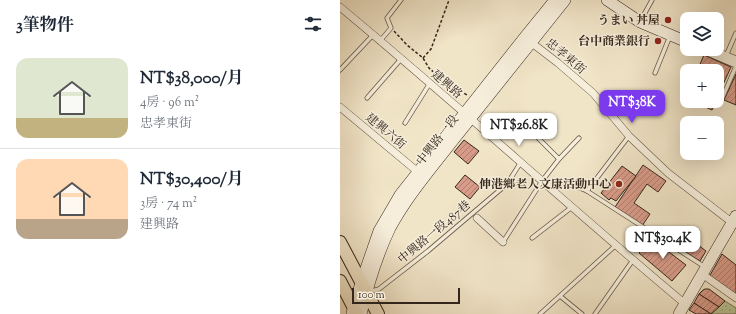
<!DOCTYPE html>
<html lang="zh-TW">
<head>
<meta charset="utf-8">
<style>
	body { margin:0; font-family:"Sorts Mill Goudy","Noto Serif TC","Noto Serif JP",serif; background:#f2f2f3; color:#1f2937; height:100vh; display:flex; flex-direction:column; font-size:15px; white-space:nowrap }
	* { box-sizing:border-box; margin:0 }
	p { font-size:13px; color:#747a83 }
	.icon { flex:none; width:22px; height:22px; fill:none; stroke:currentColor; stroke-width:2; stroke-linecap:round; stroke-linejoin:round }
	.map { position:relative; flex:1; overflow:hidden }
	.details { display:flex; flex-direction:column; background:#fff; width:340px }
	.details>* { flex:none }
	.buttons { position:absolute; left:340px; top:12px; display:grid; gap:8px }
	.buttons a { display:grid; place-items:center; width:44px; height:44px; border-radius:8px; background:#fff; box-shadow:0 4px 16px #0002; font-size:20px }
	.scale { position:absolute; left:12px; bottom:10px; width:108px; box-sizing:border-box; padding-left:4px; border:2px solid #34261b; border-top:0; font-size:11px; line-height:14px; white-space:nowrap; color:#34261b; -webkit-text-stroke:3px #f6eedb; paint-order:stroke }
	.price { position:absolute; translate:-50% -34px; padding:0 9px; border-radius:8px; background:#fff; color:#222; font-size:13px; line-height:26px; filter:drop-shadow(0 1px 2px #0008) }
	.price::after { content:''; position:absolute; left:50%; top:24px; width:12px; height:9px; margin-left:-6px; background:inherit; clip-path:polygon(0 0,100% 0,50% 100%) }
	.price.active { background:#7c3aed; color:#fff }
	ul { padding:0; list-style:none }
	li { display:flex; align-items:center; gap:12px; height:100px; padding:0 16px }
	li+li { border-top:1px solid #e0e1e3 }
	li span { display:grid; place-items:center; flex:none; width:112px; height:80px; border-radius:12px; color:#555 }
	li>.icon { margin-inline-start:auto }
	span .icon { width:48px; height:48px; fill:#fffc; stroke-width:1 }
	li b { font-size:17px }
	h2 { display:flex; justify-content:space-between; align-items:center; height:48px; padding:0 16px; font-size:17px }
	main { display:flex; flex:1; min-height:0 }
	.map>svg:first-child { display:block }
	.grass { fill:url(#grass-dots); stroke:#767658 }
	.building { fill:url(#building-hatch); stroke:#34261b }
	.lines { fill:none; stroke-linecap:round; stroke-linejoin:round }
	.lane-casing { stroke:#635646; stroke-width:5 }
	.street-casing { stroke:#635646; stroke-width:8 }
	.secondary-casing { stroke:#34261b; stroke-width:12 }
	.primary-casing { stroke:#34261b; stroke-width:14 }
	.path { stroke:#34261b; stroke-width:1.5; stroke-dasharray:3 2; stroke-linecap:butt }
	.lane { stroke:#f6eedb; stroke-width:3.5 }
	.street { stroke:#f6eedb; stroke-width:7 }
	.secondary { stroke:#f6eedb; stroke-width:11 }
	.primary { stroke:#f1e5c8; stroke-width:12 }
	.poi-dot { fill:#8f2418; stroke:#f6eedb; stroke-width:1.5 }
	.labels { text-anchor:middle; stroke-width:3; stroke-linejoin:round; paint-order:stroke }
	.poi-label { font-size:12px; font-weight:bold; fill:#34261b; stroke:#f6eedb; text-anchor:end }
	.street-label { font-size:12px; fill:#34261b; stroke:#f6eedb }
</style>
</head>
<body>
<main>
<section class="details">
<h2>3筆物件<svg class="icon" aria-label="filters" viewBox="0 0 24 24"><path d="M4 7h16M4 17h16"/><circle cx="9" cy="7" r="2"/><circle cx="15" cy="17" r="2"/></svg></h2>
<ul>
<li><span style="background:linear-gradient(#dfe7d0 75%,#c2b280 0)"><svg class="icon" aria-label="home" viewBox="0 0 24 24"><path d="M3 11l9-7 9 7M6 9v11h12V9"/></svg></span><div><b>NT$38,000/月</b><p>4房 · 96 m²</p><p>忠孝東街</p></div></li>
<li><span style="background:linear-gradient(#ffd9b3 75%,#b9a48a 0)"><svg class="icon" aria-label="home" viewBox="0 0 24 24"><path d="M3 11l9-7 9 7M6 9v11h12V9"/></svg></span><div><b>NT$30,400/月</b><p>3房 · 74 m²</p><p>建興路</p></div></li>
</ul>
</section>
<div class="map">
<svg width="396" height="314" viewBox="0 0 396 314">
	<defs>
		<pattern id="grass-dots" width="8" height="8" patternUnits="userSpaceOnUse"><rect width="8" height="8" fill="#b9c596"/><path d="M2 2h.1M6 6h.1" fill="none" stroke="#a0a981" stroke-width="1.8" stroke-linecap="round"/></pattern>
		<pattern id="building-hatch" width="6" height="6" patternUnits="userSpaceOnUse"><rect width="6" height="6" fill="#d99c8a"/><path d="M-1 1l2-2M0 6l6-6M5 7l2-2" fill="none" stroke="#b17f70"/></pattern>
	</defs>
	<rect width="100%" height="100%" fill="#f1e5c8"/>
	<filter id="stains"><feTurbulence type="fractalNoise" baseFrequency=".005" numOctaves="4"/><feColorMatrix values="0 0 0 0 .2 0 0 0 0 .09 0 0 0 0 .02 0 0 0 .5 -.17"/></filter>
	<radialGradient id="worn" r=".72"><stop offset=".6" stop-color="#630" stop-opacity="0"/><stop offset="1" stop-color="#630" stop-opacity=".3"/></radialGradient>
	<polygon class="grass" points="385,301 396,308 396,314 371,314"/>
	<g class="building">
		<polygon points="364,55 391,67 377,98 377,71 357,71"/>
		<polygon points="396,74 396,105 384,100"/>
		<polygon points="352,101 376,101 372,110"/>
		<polygon points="124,140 139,151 128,164 114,152"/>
		<polygon points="303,165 326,181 318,192 307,184 294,203 310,214 302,226 275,207"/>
		<polygon points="282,166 296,176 276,201 271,198 269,200 261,193"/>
		<polygon points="125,175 140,187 130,199 115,187"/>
		<polygon points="342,233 366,251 360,261 334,245"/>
		<polygon points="312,239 346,265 332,281 299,253"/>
		<polygon points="382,254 396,265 396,294 369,277"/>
		<polygon points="365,289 369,289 385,301 379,307 359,294 363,290"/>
		<polygon points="359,294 379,307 371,314 354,303"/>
		<polygon points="354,303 371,314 356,314 349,310"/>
	</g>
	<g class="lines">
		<defs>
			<g id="lane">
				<polyline points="301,20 312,0"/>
				<polyline points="40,41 51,28 47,18 61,0"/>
				<polyline points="386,56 396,33"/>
				<polyline points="0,70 33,35"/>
				<polyline points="315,73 330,36"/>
				<polyline points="27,98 61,59"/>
				<polyline points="381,101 396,66"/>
				<polyline points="65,123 90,83"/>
				<polyline points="193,133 219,159"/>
				<polyline points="204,182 225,182 247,191 365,267"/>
				<polyline points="247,191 289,136"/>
				<polyline points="192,238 232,207"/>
				<polyline points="163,242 202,181 219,159 239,138"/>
				<polyline points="28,292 39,289 88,251 167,184 181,162"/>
				<polyline points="220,296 242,314"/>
				<polyline points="200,314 276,245"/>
				<polyline points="255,314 293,260"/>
			</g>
			<g id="street">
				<path d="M0,7C117,104 228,206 344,303"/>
				<polyline points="188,40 218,63 253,93 289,136 328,173 394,224"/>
				<polyline points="0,107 78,172"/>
				<polyline points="137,218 163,242"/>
				<polyline points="362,274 396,298"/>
			</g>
			<g id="secondary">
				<polyline points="267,0 300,22 347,42"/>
				<polyline points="365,49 396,62"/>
				<polyline points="12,313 21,283 39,231 60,195 185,37 215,0"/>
				<path d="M21,314C28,285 37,255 50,228C66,198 89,171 110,144C148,96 187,48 225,0"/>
				<polyline points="339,314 396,216"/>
			</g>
			<g id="primary">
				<polyline points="0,242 38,314"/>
				<polyline points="0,281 17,314"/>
			</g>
		</defs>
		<use href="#lane" class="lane-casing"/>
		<use href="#street" class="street-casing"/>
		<use href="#secondary" class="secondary-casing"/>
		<use href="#primary" class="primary-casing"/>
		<g class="path">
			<polyline points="54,31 67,45 83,58 89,68 99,77 113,87 127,95"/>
			<polyline points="83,58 91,49 109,0"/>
		</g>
		<use href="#lane" class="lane"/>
		<use href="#street" class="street"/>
		<use href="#secondary" class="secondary"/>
		<use href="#primary" class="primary"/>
	</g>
	<g class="poi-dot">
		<circle cx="328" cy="20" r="4"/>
		<circle cx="318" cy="41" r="4"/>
		<circle cx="279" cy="184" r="4"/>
	</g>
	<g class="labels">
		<g class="poi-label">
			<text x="320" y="24">うまい 丼屋</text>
			<text x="310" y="45">台中商業銀行</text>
			<text x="271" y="188">伸港鄉老人文康活動中心</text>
		</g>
		<g class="street-label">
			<text transform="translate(226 56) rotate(40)" y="4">忠孝東街</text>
			<text transform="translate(107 84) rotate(41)" y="4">建興路</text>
			<text transform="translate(46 131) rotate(40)" y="4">建興六街</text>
			<text transform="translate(97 140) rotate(-52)" y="4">中興路一段</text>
			<text transform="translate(94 232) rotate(-40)" y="4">中興路一段487巷</text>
		</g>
	</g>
	<rect width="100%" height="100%" filter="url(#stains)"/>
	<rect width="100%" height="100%" fill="url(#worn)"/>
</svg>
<div class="buttons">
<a><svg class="icon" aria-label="layers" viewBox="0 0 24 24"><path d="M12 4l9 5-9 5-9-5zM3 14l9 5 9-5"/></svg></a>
<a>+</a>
<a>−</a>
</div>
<div class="scale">100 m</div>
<b class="price active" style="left:292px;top:124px">NT$38K</b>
<b class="price" style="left:179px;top:147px">NT$26.8K</b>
<b class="price" style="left:323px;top:260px">NT$30.4K</b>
</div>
</main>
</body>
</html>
